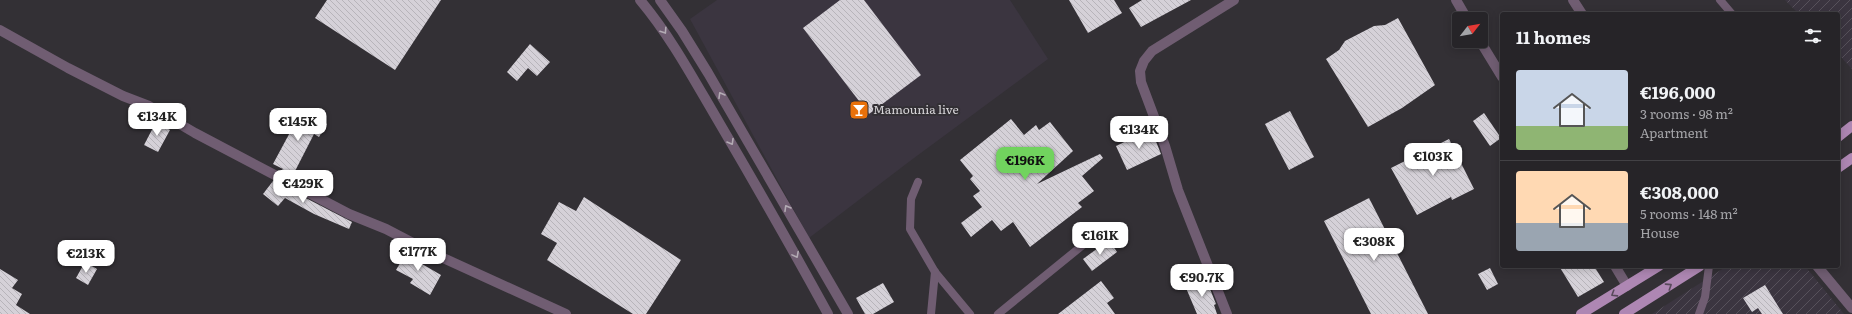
<!DOCTYPE html>
<html lang="en">
<head>
<meta charset="utf-8">
<style>
	body { margin:0; font-family:Literata,serif; background:#2e2c30; color:#f1f3f6; height:100vh; display:flex; flex-direction:column; font-size:15px; white-space:nowrap }
	* { box-sizing:border-box; margin:0 }
	p { font-size:13px; color:#a4a4a8 }
	.icon { flex:none; width:22px; height:22px; fill:none; stroke:currentColor; stroke-width:2; stroke-linecap:round; stroke-linejoin:round }
	.map { position:relative; flex:1; overflow:hidden }
	.panel { position:absolute; left:1500px; top:12px; width:340px; height:256px; display:flex; flex-direction:column; background:#262428; border-radius:4px; box-shadow:0 2px 10px #0003,0 0 0 1px #424145 }
	.panel>* { flex:none }
	.needle { width:26px; rotate:59deg }
	.tools { position:absolute; left:1452px; top:12px; display:grid; gap:8px }
	.tools a { display:grid; place-items:center; width:36px; height:36px; border-radius:4px; background:#262428; box-shadow:0 2px 10px #0003,0 0 0 1px #424145; font-size:20px }
	.price { position:absolute; translate:-50% -34px; padding:0 9px; border-radius:8px; background:#fff; color:#222; font-size:13px; line-height:26px; filter:drop-shadow(0 1px 2px #0008) }
	.price::after { content:''; position:absolute; left:50%; top:24px; width:12px; height:9px; margin-left:-6px; background:inherit; clip-path:polygon(0 0,100% 0,50% 100%) }
	.price.active { background:#71d35e; color:#111 }
	ul { padding:0; list-style:none }
	li { display:flex; align-items:center; gap:12px; height:100px; padding:0 16px }
	li+li { border-top:1px solid #424145 }
	li span { display:grid; place-items:center; flex:none; width:112px; height:80px; border-radius:4px; color:#555 }
	li>.icon { margin-inline-start:auto }
	span .icon { width:48px; height:48px; fill:#fffc; stroke-width:1 }
	li b { font-size:17px }
	h2 { display:flex; justify-content:space-between; align-items:center; height:48px; padding:0 16px; font-size:17px }
	.map>svg:first-child { display:block }
	.built { fill:#3b3540 }
	.industrial { fill:url(#industrial-furrows) }
	.building { fill:url(#building-back-hatch) }
	.lines { fill:none; stroke-linecap:round; stroke-linejoin:round }
	.service { stroke:#705d72; stroke-width:8 }
	.minor { stroke:#705d72; stroke-width:10 }
	.primary { stroke:#ae87b3; stroke-width:10 }
	.oneway { stroke:#b3abb4 }
	.oneway2 { stroke:#584a5b }
	.labels { text-anchor:middle; stroke-width:4; stroke-linejoin:round; paint-order:stroke }
	.poi-label { font-size:12px; fill:#d7d5d8; stroke:#333035; text-anchor:start }
</style>
</head>
<body>
<div class="map">
<svg width="1852" height="314" viewBox="0 0 1852 314">
	<defs>
		<pattern id="industrial-furrows" width="10" height="10" patternUnits="userSpaceOnUse"><rect width="10" height="10" fill="#3b3540"/><path d="M-1 1l2-2M0 10L10 0M9 11l2-2" fill="none" stroke="#57515b"/></pattern>
		<pattern id="building-back-hatch" width="6" height="6" patternUnits="userSpaceOnUse"><rect width="6" height="6" fill="#d5d1d8"/><path d="M-1 5l2 2M0 0l6 6M5-1l2 2" fill="none" stroke="#b7b4ba"/></pattern>
	</defs>
	<rect width="100%" height="100%" fill="#333035"/>
	<polygon class="built" points="717,0 1010,0 1048,59 910,161 809,238 690,19"/>
	<g class="industrial">
		<polygon points="1785,0 1852,0 1852,69 1838,54 1838,14 1799,14"/>
		<polygon points="1727,266 1805,266 1844,314 1652,314"/>
	</g>
	<g class="building">
		<polygon points="327,0 441,0 395,70 315,18"/>
		<polygon points="840,0 864,0 921,75 869,114 803,28"/>
		<polygon points="1069,0 1114,0 1122,13 1088,33"/>
		<polygon points="1142,0 1191,0 1141,27 1129,8"/>
		<polygon points="1398,18 1435,85 1402,108 1368,127 1326,59 1339,50 1345,41 1374,26 1385,25"/>
		<polygon points="530,44 550,62 537,76 528,68 517,81 507,72"/>
		<polygon points="302,110 327,124 319,137 314,134 292,177 281,171 283,169 273,164"/>
		<polygon points="1290,111 1314,157 1289,170 1265,124"/>
		<polygon points="1484,113 1501,138 1490,146 1473,121"/>
		<polygon points="1011,119 1024,135 1036,125 1039,130 1050,122 1073,151 1037,184 1100,154 1103,158 1082,176 1094,191 1078,203 1082,207 1030,247 1013,222 1001,231 992,220 971,237 961,223 982,207 973,196 980,191 970,179 973,176 960,160"/>
		<polygon points="156,122 170,130 158,152 144,145"/>
		<polygon points="1151,129 1161,154 1127,170 1116,146"/>
		<polygon points="1449,139 1474,189 1452,200 1451,197 1417,215 1391,168"/>
		<polygon points="273,181 352,222 349,229 314,214 285,198 278,206 263,194"/>
		<polygon points="584,197 681,260 646,314 633,314 547,260 557,243 541,234 559,202 576,211"/>
		<polygon points="1369,198 1426,310 1428,314 1371,314 1324,221"/>
		<polygon points="1109,240 1117,252 1092,271 1083,259"/>
		<polygon points="409,248 423,256 422,264 441,275 430,295 410,283 413,279 396,270"/>
		<polygon points="85,262 97,269 88,285 76,278"/>
		<polygon points="1559,266 1594,266 1604,282 1578,297"/>
		<polygon points="1490,268 1498,284 1487,290 1478,274"/>
		<polygon points="0,269 18,280 12,288 22,294 16,305 30,314 0,314"/>
		<polygon points="1206,279 1216,304 1214,305 1217,314 1197,314 1186,288"/>
		<polygon points="1101,281 1114,298 1107,303 1115,314 1058,314"/>
		<polygon points="883,283 894,302 873,314 865,314 856,298"/>
		<polygon points="1765,285 1783,314 1762,314 1758,308 1752,312 1743,298"/>
	</g>
	<g class="lines">
		<g class="service">
			<polyline points="1720,0 1732,14"/>
			<polyline points="918,182 911,199 910,229 935,272 970,314"/>
			<polyline points="931,314 935,272"/>
			<polyline points="998,314 1094,236"/>
			<polyline points="1699,314 1705,297 1709,266"/>
		</g>
		<g class="minor">
			<path d="M640,0C672,38 695,82 720,124C757,187 793,250 828,314"/>
			<polyline points="660,0 682,31 708,73 848,314"/>
			<polyline points="1456,0 1467,19"/>
			<polyline points="1573,0 1582,14"/>
			<polyline points="0,30 68,68 123,96 149,106 195,133 349,214 386,229 430,252 566,314"/>
			<polyline points="1480,41 1502,77"/>
			<polyline points="1615,266 1627,286"/>
			<polyline points="1817,266 1852,308"/>
			<polyline points="1227,314 1178,190 1165,146 1141,82 1140,71 1144,61 1152,51 1234,0"/>
		</g>
		<g class="primary">
			<polyline points="1838,137 1852,126"/>
			<polyline points="1838,168 1852,158"/>
			<polyline points="1581,314 1659,266"/>
			<polyline points="1624,314 1700,266"/>
		</g>
	</g>
	<defs><path id="oneway-chevron" d="M-2-3.5L2.5 0L-2 3.5" fill="none" stroke-width="1.6" stroke-linecap="round" stroke-linejoin="round"/></defs>
	<g class="oneway">
		<use href="#oneway-chevron" transform="translate(664 31) rotate(57)"/>
		<use href="#oneway-chevron" transform="translate(721 95) rotate(-120)"/>
		<use href="#oneway-chevron" transform="translate(731 142) rotate(60)"/>
		<use href="#oneway-chevron" transform="translate(787 208) rotate(-120)"/>
		<use href="#oneway-chevron" transform="translate(796 255) rotate(62)"/>
	</g>
	<g class="oneway2">
		<use href="#oneway-chevron" transform="translate(1669 286) rotate(-33)"/>
		<use href="#oneway-chevron" transform="translate(1614 294) rotate(148)"/>
	</g>
	<defs>
		<symbol id="bar-square" viewBox="-11 -11 22 22"><rect x="-9" y="-9" width="18" height="18" rx="4" fill="#e8710a" stroke="#333035"/><path d="M-6-5H6L.8 .8V4.5H3.5V6h-7V4.5H-.8V.8Z" fill="#fff"/></symbol>
	</defs>
	<g fill-rule="evenodd">
		<use href="#bar-square" x="848" y="99" width="22" height="22"/>
	</g>
	<g class="labels">
		<g class="poi-label">
			<text x="873" y="114">Mamounia live</text>
		</g>
	</g>
</svg>
<div class="tools">
<a><svg class="needle" viewBox="-14 -14 28 28"><path d="M0-13l5 13h-10z" fill="#e53935"/><path d="M0 13l5-13h-10z" fill="#a4a4a8"/></svg></a>
</div>
<b class="price" style="left:157px;top:137px">€134K</b>
<b class="price" style="left:298px;top:142px">€145K</b>
<b class="price" style="left:1139px;top:150px">€134K</b>
<b class="price" style="left:1433px;top:177px">€103K</b>
<b class="price active" style="left:1025px;top:181px">€196K</b>
<b class="price" style="left:303px;top:204px">€429K</b>
<b class="price" style="left:1100px;top:256px">€161K</b>
<b class="price" style="left:1374px;top:262px">€308K</b>
<b class="price" style="left:418px;top:272px">€177K</b>
<b class="price" style="left:86px;top:274px">€213K</b>
<b class="price" style="left:1202px;top:298px">€90.7K</b>
<section class="panel">
<h2>11 homes<svg class="icon" aria-label="filters" viewBox="0 0 24 24"><path d="M4 7h16M4 17h16"/><circle cx="9" cy="7" r="2"/><circle cx="15" cy="17" r="2"/></svg></h2>
<ul>
<li><span style="background:linear-gradient(#c9d6e8 70%,#8fb573 0)"><svg class="icon" aria-label="home" viewBox="0 0 24 24"><path d="M3 11l9-7 9 7M6 9v11h12V9"/></svg></span><div><b>€196,000</b><p>3 rooms · 98 m²</p><p>Apartment</p></div></li>
<li><span style="background:linear-gradient(#ffd9b3 65%,#9aa5b1 0)"><svg class="icon" aria-label="home" viewBox="0 0 24 24"><path d="M3 11l9-7 9 7M6 9v11h12V9"/></svg></span><div><b>€308,000</b><p>5 rooms · 148 m²</p><p>House</p></div></li>
</ul>
</section>
</div>
</body>
</html>
